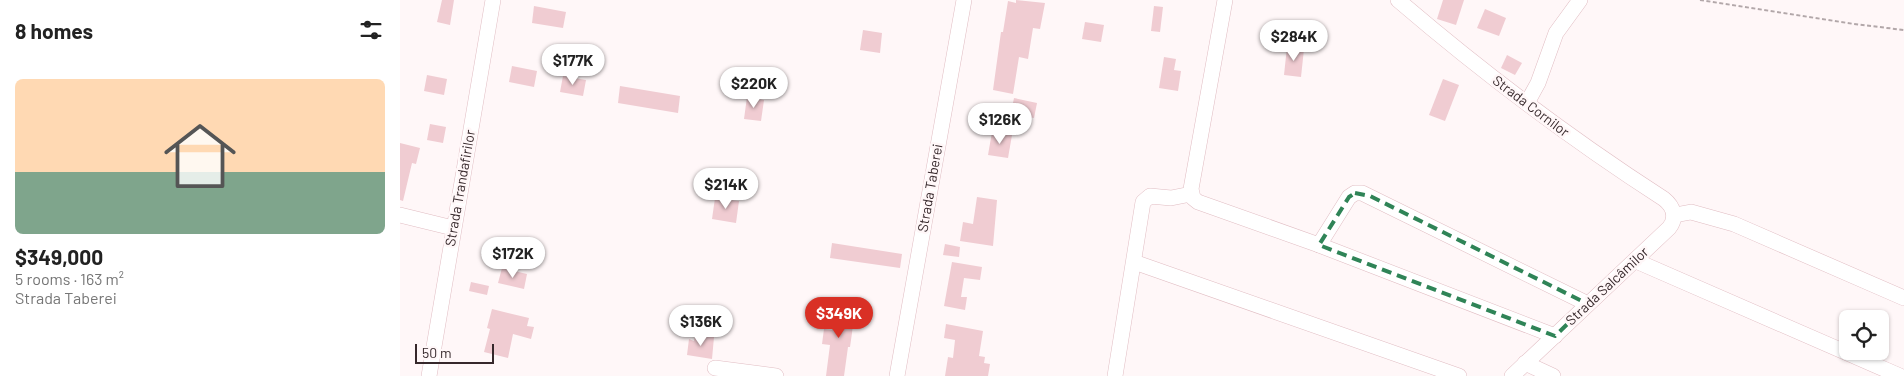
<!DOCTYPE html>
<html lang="en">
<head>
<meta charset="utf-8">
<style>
	body { margin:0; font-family:Barlow,sans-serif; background:#f6f6f6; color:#222; height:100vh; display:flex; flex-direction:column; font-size:19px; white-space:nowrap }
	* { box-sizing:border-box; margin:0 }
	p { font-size:16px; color:#767676 }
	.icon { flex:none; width:28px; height:28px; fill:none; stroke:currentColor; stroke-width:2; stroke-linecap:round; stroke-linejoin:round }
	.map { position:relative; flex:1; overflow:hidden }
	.sheet { display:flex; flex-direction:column; background:#fff; width:400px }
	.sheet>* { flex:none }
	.tools { position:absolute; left:1439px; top:310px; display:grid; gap:10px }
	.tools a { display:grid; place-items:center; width:50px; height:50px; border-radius:8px; background:#fff; box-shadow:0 1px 4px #0004; font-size:25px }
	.scale { position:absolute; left:15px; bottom:12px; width:79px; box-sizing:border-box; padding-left:5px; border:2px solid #36282b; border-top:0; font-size:14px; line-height:18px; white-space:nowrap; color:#36282b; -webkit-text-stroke:4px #fff7f8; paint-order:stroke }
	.price { position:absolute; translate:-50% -42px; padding:0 11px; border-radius:18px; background:#fff; color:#222; font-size:16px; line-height:32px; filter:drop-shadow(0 1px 2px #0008) }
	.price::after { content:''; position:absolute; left:50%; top:30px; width:15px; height:11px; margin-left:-8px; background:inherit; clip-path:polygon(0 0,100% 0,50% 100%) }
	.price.current { background:#d93025; color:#fff }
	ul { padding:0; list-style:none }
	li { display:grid; align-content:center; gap:10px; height:265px; padding:0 15px }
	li+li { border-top:1px solid #e0e0e0 }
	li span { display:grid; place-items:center; height:155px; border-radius:8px; color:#555 }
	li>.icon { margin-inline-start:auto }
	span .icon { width:90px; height:90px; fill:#fffc; stroke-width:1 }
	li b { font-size:21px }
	h2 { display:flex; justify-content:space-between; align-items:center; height:60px; padding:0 15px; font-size:21px }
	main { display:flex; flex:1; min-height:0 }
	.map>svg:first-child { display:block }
	.building { fill:#f0ccd2 }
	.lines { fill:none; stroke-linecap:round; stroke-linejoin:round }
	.minor-casing { stroke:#e1bdc3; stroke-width:16 }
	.path { stroke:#b2a7a9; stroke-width:2; stroke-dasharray:4 2.5; stroke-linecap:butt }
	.minor { stroke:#fff; stroke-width:15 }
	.marked { fill:none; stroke:#2f8457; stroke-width:4; stroke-dasharray:10 6; stroke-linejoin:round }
	.labels { text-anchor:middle; stroke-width:5; stroke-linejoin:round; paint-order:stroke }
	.street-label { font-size:14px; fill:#36282b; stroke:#fff7f8 }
</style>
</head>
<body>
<main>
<section class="sheet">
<h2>8 homes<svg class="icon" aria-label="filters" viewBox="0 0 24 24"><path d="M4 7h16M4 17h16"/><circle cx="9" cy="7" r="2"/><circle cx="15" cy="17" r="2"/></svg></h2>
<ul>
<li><span style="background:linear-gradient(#ffd9b3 60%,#7fa58c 0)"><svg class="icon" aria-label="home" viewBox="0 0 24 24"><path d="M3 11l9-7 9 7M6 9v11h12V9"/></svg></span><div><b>$349,000</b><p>5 rooms · 163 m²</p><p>Strada Taberei</p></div></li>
</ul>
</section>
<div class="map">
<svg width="1504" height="376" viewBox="0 0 1504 376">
	<rect width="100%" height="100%" fill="#fff7f8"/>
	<g class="building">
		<polygon points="42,0 54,0 50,25 37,22"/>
		<polygon points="616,0 645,3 640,29 633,28 628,59 619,57 613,94 593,90 601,32 603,32 608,1 616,3"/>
		<polygon points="1043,0 1064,0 1056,25 1037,19"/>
		<polygon points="134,6 166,12 163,28 132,23"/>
		<polygon points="754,6 763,7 760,32 751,31"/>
		<polygon points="1085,9 1106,18 1099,36 1077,28"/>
		<polygon points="685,22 704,25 701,42 682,39"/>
		<polygon points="463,30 482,33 480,53 460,50"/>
		<polygon points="887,47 904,49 901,77 884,75"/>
		<polygon points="1107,55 1122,63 1115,75 1101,68"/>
		<polygon points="764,57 776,59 774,70 781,71 778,91 759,88"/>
		<polygon points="112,66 137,71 134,87 109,82"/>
		<polygon points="27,75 47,79 44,95 24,91"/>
		<polygon points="163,76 186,80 183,96 160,92"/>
		<polygon points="1043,79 1059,85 1045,121 1029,115"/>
		<polygon points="220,86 280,96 278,113 218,103"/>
		<polygon points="347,97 364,100 361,121 344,119"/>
		<polygon points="614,98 637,103 634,118 611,113"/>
		<polygon points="30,124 46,127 43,143 27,140"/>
		<polygon points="592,132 612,135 608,158 588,155"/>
		<polygon points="0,143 20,148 16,164 12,163 3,201 0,200"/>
		<polygon points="577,197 597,200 593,246 560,241 563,222 573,224"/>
		<polygon points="315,198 339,201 336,223 312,219"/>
		<polygon points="432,243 502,254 500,268 430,258"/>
		<polygon points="545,244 560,247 559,257 543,255"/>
		<polygon points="552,262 582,267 580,280 564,278 561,297 567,297 565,310 544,306"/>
		<polygon points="102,268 127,274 124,289 98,283"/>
		<polygon points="71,282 89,286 87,295 69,291"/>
		<polygon points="436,302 455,305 452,333 450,347 448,347 444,376 426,376 430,345 422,344 424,329 432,330"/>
		<polygon points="92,309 129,318 127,326 134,327 131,339 113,334 108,358 84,352 90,329 87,328"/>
		<polygon points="546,324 583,331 579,356 585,357 584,363 590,364 588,376 545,376 548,357 553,358 555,340 544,338"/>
		<polygon points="295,335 314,337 312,359 287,355 289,339 294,341"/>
	</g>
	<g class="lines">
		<defs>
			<g id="minor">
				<polyline points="825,0 791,189 793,198 798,202 919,245 1155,336"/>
				<path d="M998,0C1082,72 1171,139 1264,199C1274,207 1277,218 1269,228L1112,376"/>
				<polyline points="1127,103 1138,83 1156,33 1180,0"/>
				<polyline points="0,215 53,228"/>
				<polyline points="1275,215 1291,212 1334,224 1504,298"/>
				<polyline points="919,245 949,197 955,193 962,193 1188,304"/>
				<polyline points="1236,261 1500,376"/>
				<polyline points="734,262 1059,376"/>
				<polyline points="1125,363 1153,376"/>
				<polyline points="315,368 376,376"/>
				<polyline points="29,376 93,0"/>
				<polyline points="497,376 564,0"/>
				<polyline points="715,376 743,202 750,196 771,198 791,194"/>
			</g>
		</defs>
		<use href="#minor" class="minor-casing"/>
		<polyline class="path" points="1300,0 1454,24 1504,30"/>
		<use href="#minor" class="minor"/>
	</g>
	<path class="marked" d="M955,193L970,196L1188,304L1155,336L919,245L949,197Z"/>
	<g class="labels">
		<g class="street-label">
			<text transform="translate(1131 106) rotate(37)" y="5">Strada Cornilor</text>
			<text transform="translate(60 188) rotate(-80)" y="5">Strada Trandafirilor</text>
			<text transform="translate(530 188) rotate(-80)" y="5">Strada Taberei</text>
			<text transform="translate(1207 286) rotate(-43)" y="5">Strada Salcâmilor</text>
		</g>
	</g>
</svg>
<div class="tools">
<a><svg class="icon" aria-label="locate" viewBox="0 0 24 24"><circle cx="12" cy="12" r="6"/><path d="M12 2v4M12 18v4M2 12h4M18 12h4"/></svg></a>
</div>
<div class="scale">50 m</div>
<b class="price" style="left:894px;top:62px">$284K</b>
<b class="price" style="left:173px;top:86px">$177K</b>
<b class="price" style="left:354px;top:109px">$220K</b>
<b class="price" style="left:600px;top:145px">$126K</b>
<b class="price" style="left:326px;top:210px">$214K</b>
<b class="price" style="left:113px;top:279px">$172K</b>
<b class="price current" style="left:439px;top:339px">$349K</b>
<b class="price" style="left:301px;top:347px">$136K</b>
</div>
</main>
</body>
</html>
